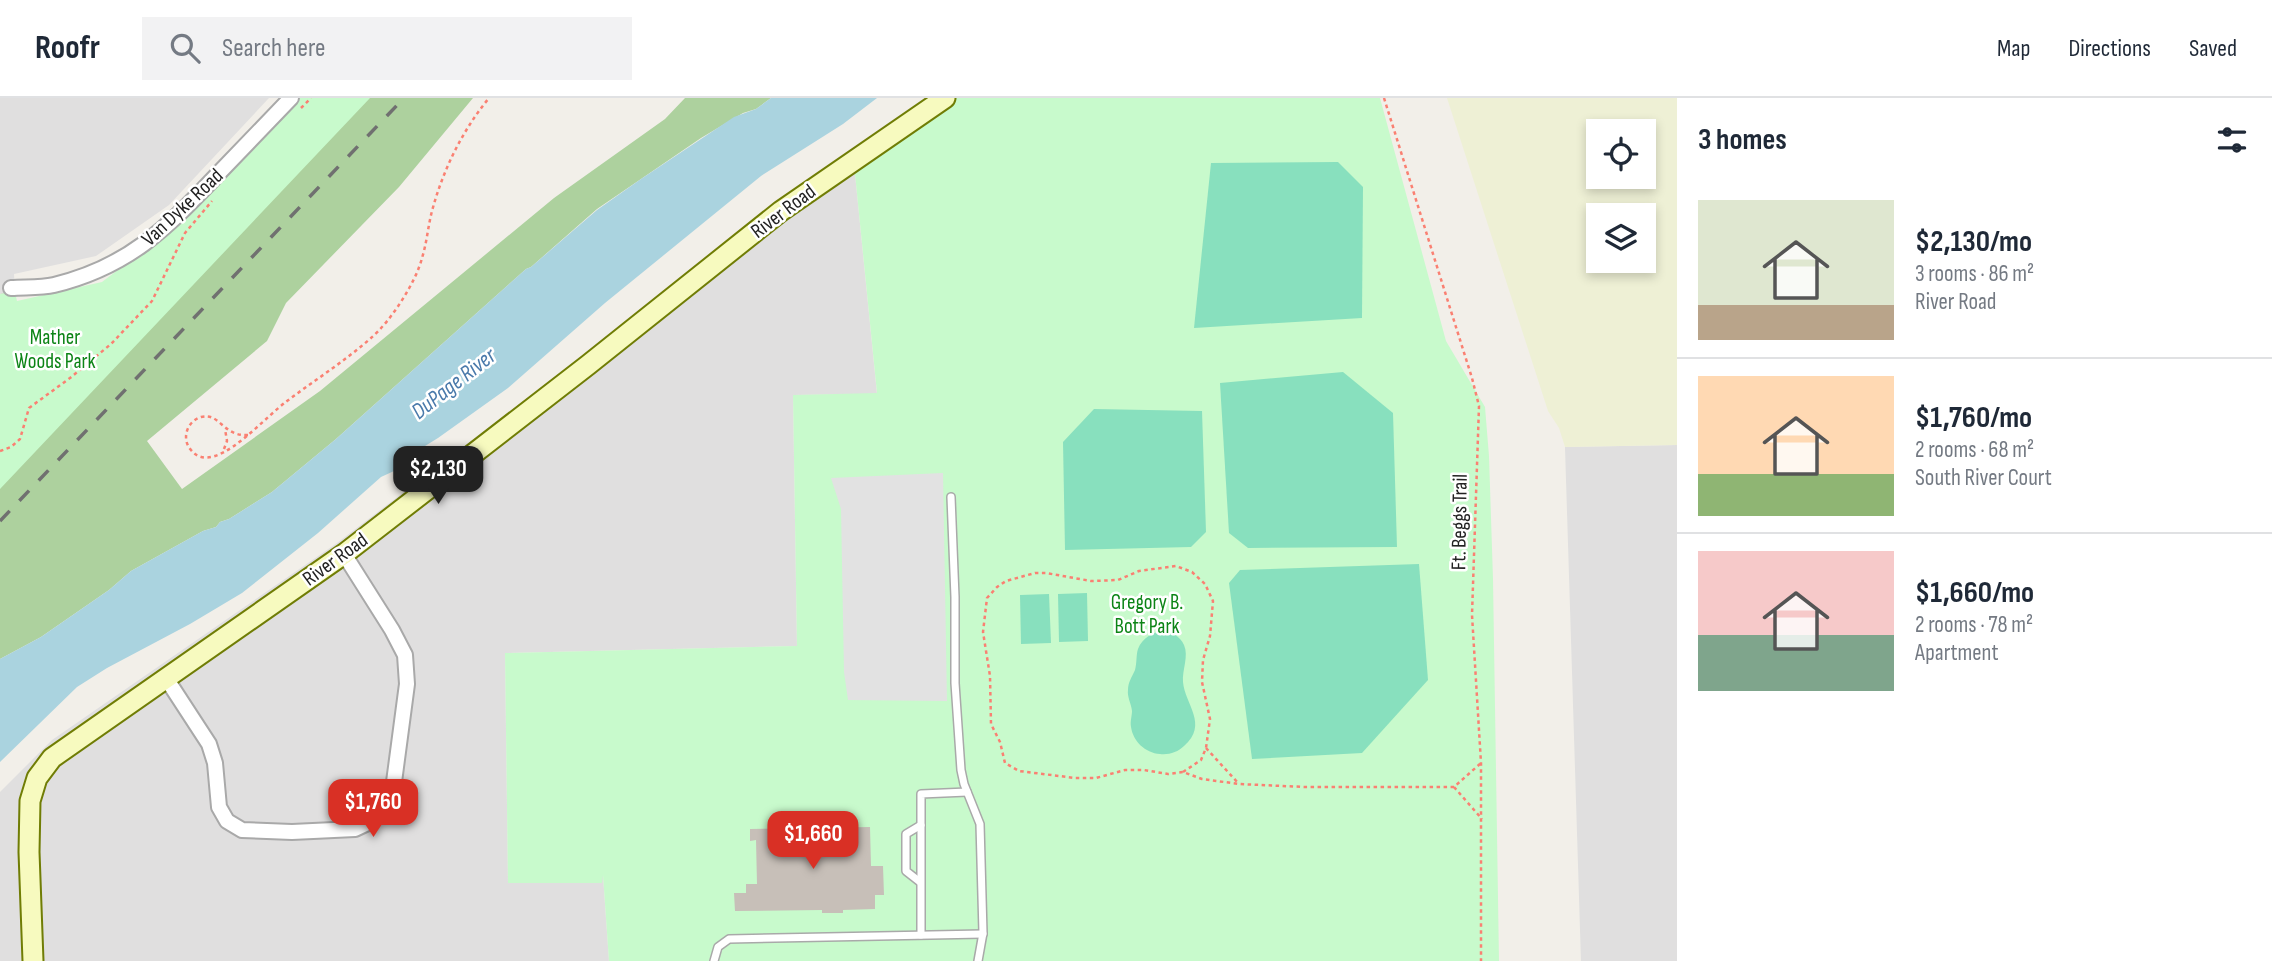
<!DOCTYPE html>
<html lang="en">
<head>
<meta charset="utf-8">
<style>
	body { margin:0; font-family:"Sofia Sans Condensed",sans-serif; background:#f2f2f3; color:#1f2937; height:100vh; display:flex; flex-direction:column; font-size:26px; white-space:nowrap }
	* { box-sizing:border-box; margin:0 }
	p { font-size:23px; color:#747a83 }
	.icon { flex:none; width:38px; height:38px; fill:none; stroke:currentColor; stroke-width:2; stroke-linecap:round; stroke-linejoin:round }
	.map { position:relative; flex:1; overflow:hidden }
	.sheet { display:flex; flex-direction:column; background:#fff; width:595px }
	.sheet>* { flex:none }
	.buttons { position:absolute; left:1586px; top:21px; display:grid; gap:14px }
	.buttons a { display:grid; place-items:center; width:70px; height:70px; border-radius:0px; background:#fff; box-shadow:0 4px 10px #0003; font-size:35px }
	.price { position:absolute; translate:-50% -60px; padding:0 16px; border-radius:14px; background:#d93025; color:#fff; font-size:23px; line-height:46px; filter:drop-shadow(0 2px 4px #0008) }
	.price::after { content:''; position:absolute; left:50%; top:42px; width:21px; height:16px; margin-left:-10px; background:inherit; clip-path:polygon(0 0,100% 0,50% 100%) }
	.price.current { background:#222; color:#fff }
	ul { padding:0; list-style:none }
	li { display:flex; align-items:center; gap:21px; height:175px; padding:0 21px }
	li+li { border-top:2px solid #e0e1e3 }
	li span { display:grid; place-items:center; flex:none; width:196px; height:140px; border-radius:0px; color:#555 }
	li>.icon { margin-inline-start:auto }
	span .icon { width:84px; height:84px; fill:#fffc; stroke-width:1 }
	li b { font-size:30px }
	h2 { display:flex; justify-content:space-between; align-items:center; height:84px; padding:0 21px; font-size:30px }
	header { display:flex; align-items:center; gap:42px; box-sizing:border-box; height:98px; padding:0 35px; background:#fff; border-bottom:2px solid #e0e1e3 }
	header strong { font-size:33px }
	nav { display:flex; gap:38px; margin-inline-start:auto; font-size:24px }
	.search { width:490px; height:63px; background:#f2f2f3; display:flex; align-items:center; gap:18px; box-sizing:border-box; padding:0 24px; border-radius:0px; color:#747a83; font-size:26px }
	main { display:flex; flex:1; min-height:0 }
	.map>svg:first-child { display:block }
	.residential { fill:#e0dfdf }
	.farmland { fill:#eef0d5; fill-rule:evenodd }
	.forest { fill:#add19e }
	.park { fill:#c8facc }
	.pitch { fill:#88e0be }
	.parking { fill:#e2e2e2 }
	.water { fill:#aad3df }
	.building { fill:#c7bfb8 }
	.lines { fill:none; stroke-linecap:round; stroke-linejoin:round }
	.lane-casing { stroke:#a9a9a9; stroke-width:10 }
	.street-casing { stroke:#a9a9a9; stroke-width:18 }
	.secondary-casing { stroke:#707d05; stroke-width:23 }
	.path { stroke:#fa8072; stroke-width:2.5; stroke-dasharray:3.5 3.5; stroke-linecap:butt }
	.lane { stroke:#fff; stroke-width:7 }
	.street { stroke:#fff; stroke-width:14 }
	.secondary { stroke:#f7fabf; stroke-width:19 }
	.rail { stroke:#707070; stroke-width:3.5; stroke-dasharray:14 14; stroke-linecap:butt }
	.labels { text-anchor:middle; stroke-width:5; stroke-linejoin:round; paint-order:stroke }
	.street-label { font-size:21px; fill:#222; stroke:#fff }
	.park-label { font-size:21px; fill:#0c8416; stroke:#fff }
	.water-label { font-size:23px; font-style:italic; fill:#4a7aab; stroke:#fff }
</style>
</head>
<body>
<header>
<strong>Roofr</strong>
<div class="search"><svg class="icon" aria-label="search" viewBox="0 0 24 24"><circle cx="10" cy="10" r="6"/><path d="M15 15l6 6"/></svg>Search here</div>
<nav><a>Map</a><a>Directions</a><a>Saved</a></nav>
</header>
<main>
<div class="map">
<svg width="1677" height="863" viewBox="0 0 1677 863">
	<rect width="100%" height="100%" fill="#f2efe9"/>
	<g class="residential">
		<polygon points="0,0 269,0 169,107 96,158 14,176 15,194 0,196"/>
		<polygon points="854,66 877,296 793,297 797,548 505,555 508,785 602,785 602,763 609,863 0,863 0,694 52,642 337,445 821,76"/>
		<polygon points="1677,347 1677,863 1581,863 1565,349"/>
	</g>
	<path class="farmland" d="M1447,0H1677V347L1565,349L1559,330L1548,313ZM1598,33H1643V79H1598ZM1598,117H1643V163H1598Z"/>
	<polygon class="forest" points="311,0 473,0 399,89 286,205 267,243 147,343 182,391 320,293 554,100 665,21 685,0 771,0 756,11 743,15 701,40 641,81 597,111 531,169 526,171 336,341 272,394 229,421 220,424 216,429 203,433 131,473 109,492 41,539 0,561 0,196 15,194 23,271 17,309"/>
	<g class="park">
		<polygon points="300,0 370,0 0,391 0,196 15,194 17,203 102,184 181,124"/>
		<polygon points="951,0 1380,0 1446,243 1485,309 1489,358 1493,481 1499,863 609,863 603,777 602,785 508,785 505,555 797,548 793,297 877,295 854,66"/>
	</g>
	<g class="pitch">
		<polygon points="1338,64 1363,89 1362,220 1194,230 1211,65"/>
		<polygon points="1343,274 1393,315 1397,449 1248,450 1229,435 1220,285"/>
		<polygon points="1094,311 1202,313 1206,434 1191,449 1065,452 1063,344"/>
		<polygon points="1419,466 1428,582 1362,655 1252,661 1229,485 1240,472"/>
		<polygon points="1087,495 1088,543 1059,544 1058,496"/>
		<polygon points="1049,496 1051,545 1021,546 1020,497"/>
		<path d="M1163,533C1172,534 1180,538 1184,547C1189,558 1182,572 1183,584C1185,607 1209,626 1184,648C1178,654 1169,657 1160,656C1145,655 1133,643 1131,629C1130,623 1132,618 1132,613C1131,605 1127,599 1128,592C1128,584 1132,579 1135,572C1137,565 1136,557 1138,551C1142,540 1153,534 1163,533Z"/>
	</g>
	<polygon class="parking" points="943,375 947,603 848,602 844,574 841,411 831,380"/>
	<polygon class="water" points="771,0 877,0 843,26 761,78 605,205 508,290 438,340 412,356 394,373 381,379 318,435 242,495 190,526 107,570 77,589 0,664 0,561 41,539 109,492 131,473 203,433 216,429 220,424 229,421 272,394 336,341 526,171 531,169 597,112 641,81 734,19 756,11"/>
	<polygon class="building" points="870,729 871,768 883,768 884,797 875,797 875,811 843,812 843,815 822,815 822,812 735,813 734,795 746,795 746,786 757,786 756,742 750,743 750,731"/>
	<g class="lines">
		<defs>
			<g id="lane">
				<polyline points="951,399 955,499 955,585 961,672 964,686 980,726 983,835 978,863"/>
				<polyline points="920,784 906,773 906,736 921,727"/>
				<polyline points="921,837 921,696 967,694"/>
				<polyline points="714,863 718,849 729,841 983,836"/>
			</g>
			<g id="street">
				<path d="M11,190C25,189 41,190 54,187C128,169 166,131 216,78C241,52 266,26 291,0"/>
				<polyline points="166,580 209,646 215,665 219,709 227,723 242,732 292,734 355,731 372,723 385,706 394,684 407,586 405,557 392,532 344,456"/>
			</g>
			<polyline id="secondary" points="33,863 29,754 30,703 37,680 52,660 344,456 588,267 781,113 945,0"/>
		</defs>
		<use href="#lane" class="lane-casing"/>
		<use href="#street" class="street-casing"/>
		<use href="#secondary" class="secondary-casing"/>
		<g class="path">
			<polyline points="1384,0 1472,280 1479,308 1472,517 1481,665 1481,863"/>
			<polyline points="301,10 311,0"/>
			<path d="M248,337C223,339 220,314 201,319C187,323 181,341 191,352C197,360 206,361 215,358C239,350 266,319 287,303C315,282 345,263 371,240C391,223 416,184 422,160C427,144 428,128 432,113C443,72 462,33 489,0"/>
			<polyline points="224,351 227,343 225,331"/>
			<polyline points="0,353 11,349 20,341 29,310 70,280 111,246 152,203 185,135 212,103"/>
			<polyline points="1206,650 1239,686"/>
			<polyline points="1183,674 1201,662 1206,650 1210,621 1202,584 1203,562 1210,538 1213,503 1205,486 1192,474 1176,468 1139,473 1118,482 1091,483 1046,475 1035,475 1006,483 997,489 987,500 983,534 990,578 991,626 1000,644 1005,665 1019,673 1075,680 1096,680 1125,672 1144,672 1168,676 1183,674 1202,681 1239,686 1305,689 1454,689 1481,665"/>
			<polyline points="1454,689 1482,721"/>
		</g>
		<use href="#lane" class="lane"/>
		<use href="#street" class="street"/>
		<use href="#secondary" class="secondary"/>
		<polyline class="rail" points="0,423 404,0"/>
	</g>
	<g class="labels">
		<g class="street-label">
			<text transform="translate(182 109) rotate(-43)" y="7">Van Dyke Road</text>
			<text transform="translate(783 113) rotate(-37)" y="7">River Road</text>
			<text transform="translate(1459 424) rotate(-89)" y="7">Ft. Beggs Trail</text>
			<text transform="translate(335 461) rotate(-36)" y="7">River Road</text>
		</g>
		<g class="park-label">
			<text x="55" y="246">Mather<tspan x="55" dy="24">Woods Park</tspan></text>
			<text x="1147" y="511">Gregory B.<tspan x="1147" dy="24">Bott Park</tspan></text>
		</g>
		<g class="water-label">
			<text transform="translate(453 285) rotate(-38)" y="8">DuPage River</text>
		</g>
	</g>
</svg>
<div class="buttons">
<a><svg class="icon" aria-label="locate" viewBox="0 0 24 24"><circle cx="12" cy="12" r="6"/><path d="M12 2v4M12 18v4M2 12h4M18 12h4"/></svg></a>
<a><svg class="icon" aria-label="layers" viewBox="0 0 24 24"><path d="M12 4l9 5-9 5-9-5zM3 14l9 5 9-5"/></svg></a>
</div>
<b class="price current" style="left:438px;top:408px">$2,130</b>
<b class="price" style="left:373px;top:741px">$1,760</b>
<b class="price" style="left:813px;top:773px">$1,660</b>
</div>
<section class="sheet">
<h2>3 homes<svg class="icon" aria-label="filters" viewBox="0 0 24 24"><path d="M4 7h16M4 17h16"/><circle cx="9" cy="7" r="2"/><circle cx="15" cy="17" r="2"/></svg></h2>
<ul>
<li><span style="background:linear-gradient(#dfe7d0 75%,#b9a48a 0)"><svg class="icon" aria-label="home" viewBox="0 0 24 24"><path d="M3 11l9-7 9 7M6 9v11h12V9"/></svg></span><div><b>$2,130/mo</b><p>3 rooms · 86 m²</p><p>River Road</p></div></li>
<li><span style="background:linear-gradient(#ffd9b3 70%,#8fb573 0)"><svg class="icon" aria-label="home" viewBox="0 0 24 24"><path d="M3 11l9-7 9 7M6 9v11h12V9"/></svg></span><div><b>$1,760/mo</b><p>2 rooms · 68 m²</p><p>South River Court</p></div></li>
<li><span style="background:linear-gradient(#f6c9c9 60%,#7fa58c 0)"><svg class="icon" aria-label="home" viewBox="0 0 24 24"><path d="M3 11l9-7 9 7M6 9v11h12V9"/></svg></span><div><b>$1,660/mo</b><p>2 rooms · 78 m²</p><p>Apartment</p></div></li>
</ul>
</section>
</main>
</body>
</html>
